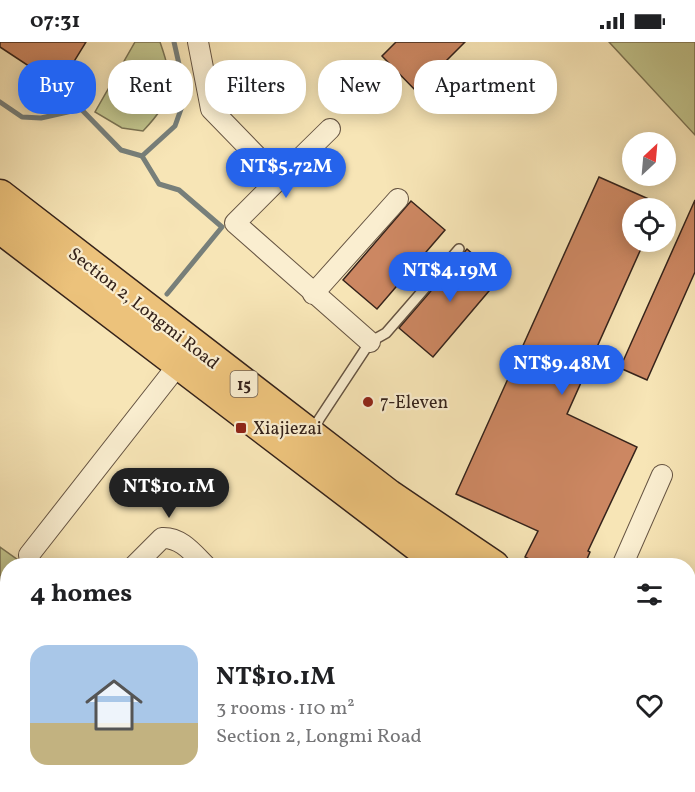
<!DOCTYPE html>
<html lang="en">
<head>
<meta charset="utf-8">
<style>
	body { margin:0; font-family:Vollkorn,serif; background:#f6f6f6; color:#202124; height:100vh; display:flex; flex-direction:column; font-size:22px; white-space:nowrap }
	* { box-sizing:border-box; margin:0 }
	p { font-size:20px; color:#757577 }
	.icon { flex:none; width:33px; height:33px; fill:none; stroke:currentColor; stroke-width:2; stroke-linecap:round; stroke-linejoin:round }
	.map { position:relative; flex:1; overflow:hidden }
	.sheet { position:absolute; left:0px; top:516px; width:696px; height:234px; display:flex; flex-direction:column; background:#fff; border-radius:24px 24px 0 0; box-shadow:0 3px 15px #0003 }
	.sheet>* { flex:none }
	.guide { position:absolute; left:18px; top:18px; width:660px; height:54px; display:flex; gap:12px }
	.needle { width:39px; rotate:26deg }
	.buttons { position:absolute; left:622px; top:90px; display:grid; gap:12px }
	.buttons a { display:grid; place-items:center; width:54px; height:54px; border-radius:50%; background:#fff; box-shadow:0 3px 15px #0003; font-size:30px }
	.price { position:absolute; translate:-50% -51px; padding:0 14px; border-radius:21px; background:#2563eb; color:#fff; font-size:20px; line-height:39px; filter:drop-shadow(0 2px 3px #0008) }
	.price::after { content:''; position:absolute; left:50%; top:36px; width:18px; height:14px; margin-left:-9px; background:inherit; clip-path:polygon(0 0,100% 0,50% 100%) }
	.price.active { background:#222; color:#fff }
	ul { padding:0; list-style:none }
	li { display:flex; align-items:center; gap:18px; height:150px; padding:0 30px }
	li+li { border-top:2px solid #e0e0e0 }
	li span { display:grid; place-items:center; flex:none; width:168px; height:120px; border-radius:18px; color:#555 }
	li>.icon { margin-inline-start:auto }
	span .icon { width:72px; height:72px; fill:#fffc; stroke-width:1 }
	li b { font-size:26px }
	h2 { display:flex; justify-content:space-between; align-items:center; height:72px; padding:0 30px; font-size:26px }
	.pill { padding:0 21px; border-radius:24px; background:#fff; box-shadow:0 3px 15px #0003; font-size:21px; line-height:54px }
	.pill.active { background:#2563eb; color:#fff }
	.status { display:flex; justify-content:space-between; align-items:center; height:42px; padding:0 30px; background:#fff; direction:ltr }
	.status svg { height:16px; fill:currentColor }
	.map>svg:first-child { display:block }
	.green { fill:#c1c38b; stroke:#7b7353; stroke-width:1.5 }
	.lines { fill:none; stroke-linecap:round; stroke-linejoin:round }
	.stream { stroke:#777f7a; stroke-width:5 }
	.building { fill:#cc8762; stroke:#35231b; stroke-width:1.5 }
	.service-casing { stroke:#665442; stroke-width:12 }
	.minor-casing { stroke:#665442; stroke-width:22 }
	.primary-casing { stroke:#35231b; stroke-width:33 }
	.service { stroke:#faeed0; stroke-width:9 }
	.minor { stroke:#faeed0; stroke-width:20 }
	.primary { stroke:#ecc27b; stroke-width:30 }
	.poi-dot { fill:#8f2418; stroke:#faeed0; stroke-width:2 }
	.labels { text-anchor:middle; stroke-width:4.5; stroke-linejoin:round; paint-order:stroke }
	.shield { fill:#faeed0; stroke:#706051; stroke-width:1.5 }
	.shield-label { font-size:16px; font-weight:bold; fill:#35231b }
	.street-label { font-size:18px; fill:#35231b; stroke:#faeed0 }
	.poi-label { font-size:18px; fill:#35231b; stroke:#faeed0; text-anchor:start }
</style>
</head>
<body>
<div class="status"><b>07:31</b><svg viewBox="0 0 49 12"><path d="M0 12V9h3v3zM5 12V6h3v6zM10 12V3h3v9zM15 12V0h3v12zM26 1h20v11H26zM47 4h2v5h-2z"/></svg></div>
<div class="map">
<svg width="695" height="750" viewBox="0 0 695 750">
	<rect width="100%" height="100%" fill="#f7e5b6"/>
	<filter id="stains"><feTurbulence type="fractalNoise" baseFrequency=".00333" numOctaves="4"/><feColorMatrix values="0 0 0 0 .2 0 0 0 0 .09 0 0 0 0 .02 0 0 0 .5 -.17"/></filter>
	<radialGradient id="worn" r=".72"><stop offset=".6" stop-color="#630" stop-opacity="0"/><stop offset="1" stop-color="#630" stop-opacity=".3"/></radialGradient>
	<g class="green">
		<path d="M135,0H160C175,43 174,56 143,89L122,86L95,70Z"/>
		<polygon points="609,0 695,0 695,93"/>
		<polygon points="0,505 25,523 8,524 7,651 0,671"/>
		<polygon points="0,695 7,703 8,742 46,743 51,747 53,742 377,743 375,750 0,750"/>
		<polygon points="580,742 674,743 679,750 573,750"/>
	</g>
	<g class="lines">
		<g class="stream">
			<polyline points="0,60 22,75 41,76 81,67 121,108 142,114 175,84 186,53 174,0"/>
			<polyline points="142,114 159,142 179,148 222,185 167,252"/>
		</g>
	</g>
	<g class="building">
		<polygon points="0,0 86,0 59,44 0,5"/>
		<polygon points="396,0 465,0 416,49 382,14"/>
		<polygon points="599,135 669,166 633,166 633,200 644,200 567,372 637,405 588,509 590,510 584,524 543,524 525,515 538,489 456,452"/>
		<polygon points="695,158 695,230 647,338 620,326"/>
		<polygon points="411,159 445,188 377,267 343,238"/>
		<polygon points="467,207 500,236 433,315 399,286"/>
	</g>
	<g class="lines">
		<defs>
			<polyline id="service" points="312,388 370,300 386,291 459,207"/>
			<g id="minor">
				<polyline points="198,0 211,67 279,137 235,181 370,300"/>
				<polyline points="279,137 330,87"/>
				<polyline points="313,252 398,157"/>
				<polyline points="31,524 29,513 178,323"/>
				<path d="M134,524L162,496C181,495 193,511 206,524"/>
				<polyline points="622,524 662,433"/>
				<polyline points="505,742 514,750"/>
				<polyline points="688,742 693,750"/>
			</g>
			<g id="primary">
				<polyline points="0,153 389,453 494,524"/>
				<polyline points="0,186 444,524"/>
				<polyline points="688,613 695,616"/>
				<polyline points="688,638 695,641"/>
			</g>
		</defs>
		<use href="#service" class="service-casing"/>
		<use href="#minor" class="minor-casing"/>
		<use href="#primary" class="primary-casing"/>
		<use href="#service" class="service"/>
		<use href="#minor" class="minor"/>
		<use href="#primary" class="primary"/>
	</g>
	<g class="poi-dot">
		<circle cx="368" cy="360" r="6"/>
		<rect x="235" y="380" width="12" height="12" rx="3"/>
	</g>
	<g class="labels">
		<rect class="shield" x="230.5" y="329" width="27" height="26" rx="4.5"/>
		<g class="shield-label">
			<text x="244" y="348">15</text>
		</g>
		<g class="street-label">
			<text transform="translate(144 266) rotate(38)" y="6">Section 2, Longmi Road</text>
		</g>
		<g class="poi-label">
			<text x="380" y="366">7-Eleven</text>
			<text x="253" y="392">Xiajiezai</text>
		</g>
	</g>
	<rect width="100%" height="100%" filter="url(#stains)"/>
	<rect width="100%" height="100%" fill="url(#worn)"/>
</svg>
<div class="buttons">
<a><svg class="needle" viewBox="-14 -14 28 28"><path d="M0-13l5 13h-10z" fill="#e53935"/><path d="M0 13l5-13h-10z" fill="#757577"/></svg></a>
<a><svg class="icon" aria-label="locate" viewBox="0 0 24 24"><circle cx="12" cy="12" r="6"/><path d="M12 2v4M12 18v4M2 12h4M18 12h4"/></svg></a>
</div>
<b class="price" style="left:286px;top:157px">NT$5.72M</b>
<b class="price" style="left:450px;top:261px">NT$4.19M</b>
<b class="price" style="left:562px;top:354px">NT$9.48M</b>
<b class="price active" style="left:169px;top:477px">NT$10.1M</b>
<div class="guide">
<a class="pill active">Buy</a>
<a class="pill">Rent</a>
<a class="pill">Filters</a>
<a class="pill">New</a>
<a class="pill">Apartment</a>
</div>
<section class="sheet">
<h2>4 homes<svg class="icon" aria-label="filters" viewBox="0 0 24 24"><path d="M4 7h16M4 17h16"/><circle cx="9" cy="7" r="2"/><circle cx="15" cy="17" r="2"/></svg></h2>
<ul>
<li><span style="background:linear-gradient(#a9c7e8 65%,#c2b280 0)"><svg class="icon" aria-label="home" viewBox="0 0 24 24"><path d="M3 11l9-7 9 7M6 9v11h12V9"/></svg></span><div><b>NT$10.1M</b><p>3 rooms · 110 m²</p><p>Section 2, Longmi Road</p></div><svg class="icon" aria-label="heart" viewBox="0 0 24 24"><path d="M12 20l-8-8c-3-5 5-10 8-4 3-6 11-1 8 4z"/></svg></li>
</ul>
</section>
</div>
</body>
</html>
